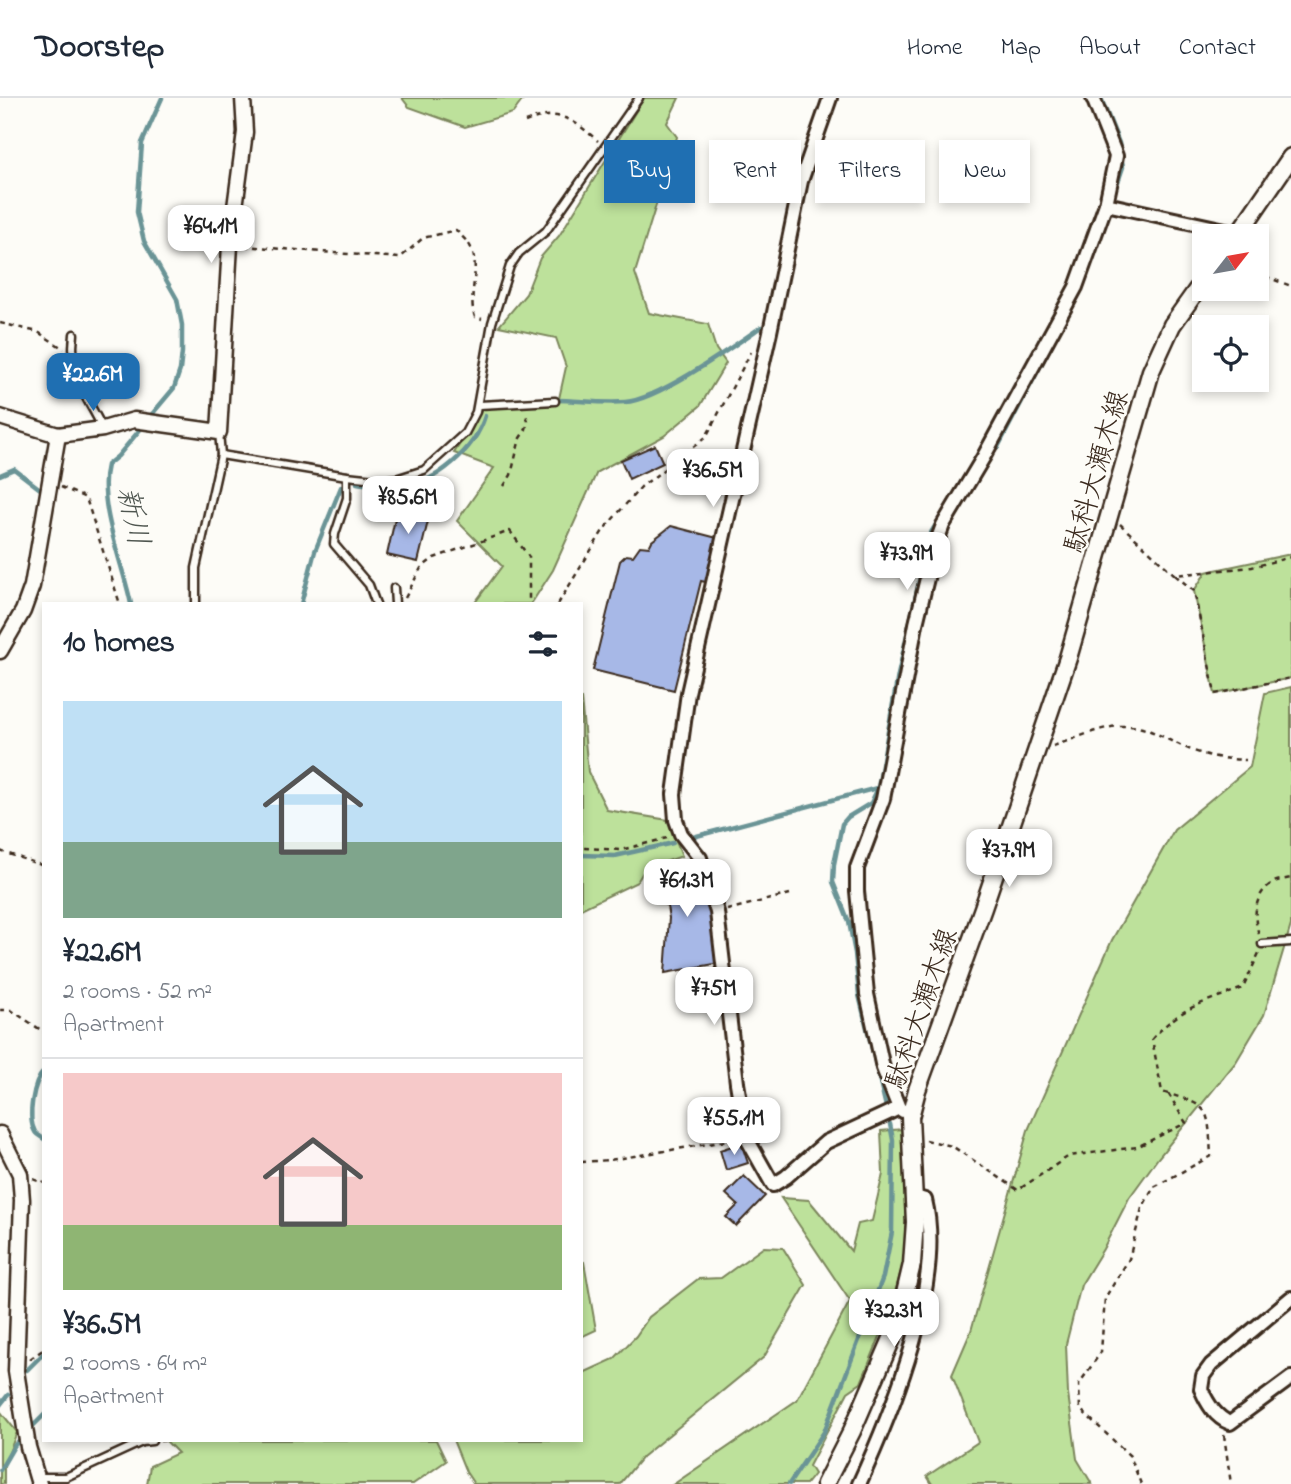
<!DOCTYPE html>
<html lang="en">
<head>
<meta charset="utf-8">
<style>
	body { margin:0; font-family:"Indie Flower","Klee One",sans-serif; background:#f6f6f7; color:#1f2937; height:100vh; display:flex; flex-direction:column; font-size:26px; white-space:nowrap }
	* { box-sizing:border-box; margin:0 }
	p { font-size:23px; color:#747a83 }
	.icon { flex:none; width:38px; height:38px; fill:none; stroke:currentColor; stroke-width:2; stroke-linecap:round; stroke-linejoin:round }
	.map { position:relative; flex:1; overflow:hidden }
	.details { position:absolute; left:42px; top:504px; width:541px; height:840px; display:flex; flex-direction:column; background:#fff; border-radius:0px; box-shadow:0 4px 10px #0003 }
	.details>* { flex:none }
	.banner { position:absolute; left:604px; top:42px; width:581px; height:63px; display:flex; gap:14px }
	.needle { width:46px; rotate:59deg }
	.controls { position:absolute; left:1192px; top:126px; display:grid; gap:14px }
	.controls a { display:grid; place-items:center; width:77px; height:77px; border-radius:0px; background:#fff; box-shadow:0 4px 10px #0003; font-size:35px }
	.price { position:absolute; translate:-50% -60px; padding:0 16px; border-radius:14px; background:#fff; color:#222; font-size:23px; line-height:46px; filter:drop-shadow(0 2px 4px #0008) }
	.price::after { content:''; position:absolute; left:50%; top:42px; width:21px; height:16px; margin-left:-10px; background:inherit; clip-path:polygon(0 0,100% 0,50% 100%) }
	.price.current { background:#1f6fb2; color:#fff }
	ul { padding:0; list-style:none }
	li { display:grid; align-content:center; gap:14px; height:371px; padding:0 21px }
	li+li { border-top:2px solid #e0e1e3 }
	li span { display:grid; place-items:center; height:217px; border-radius:0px; color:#555 }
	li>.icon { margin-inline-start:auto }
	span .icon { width:126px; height:126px; fill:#fffc; stroke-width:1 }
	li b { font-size:30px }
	h2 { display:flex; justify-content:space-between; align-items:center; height:84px; padding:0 21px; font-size:30px }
	.tag { padding:0 24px; border-radius:0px; background:#fff; box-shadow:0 4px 10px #0003; font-size:24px; line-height:63px }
	.tag.current { background:#1f6fb2; color:#fff }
	header { display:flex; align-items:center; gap:42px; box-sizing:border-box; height:98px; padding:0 35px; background:#fff; border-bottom:2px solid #e0e1e3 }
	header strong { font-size:33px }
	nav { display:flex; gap:38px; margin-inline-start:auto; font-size:24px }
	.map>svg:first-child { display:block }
	.green { fill:#bde19b; stroke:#7c865c; stroke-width:2 }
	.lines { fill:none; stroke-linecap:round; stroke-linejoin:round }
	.stream { stroke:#6b9496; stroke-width:4.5 }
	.building { fill:#a7b8e7; stroke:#3b2a1e; stroke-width:2 }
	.service-casing { stroke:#3b2a1e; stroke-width:11 }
	.minor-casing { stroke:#3b2a1e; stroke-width:18 }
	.tertiary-casing { stroke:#3b2a1e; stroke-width:19 }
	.secondary-casing { stroke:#3b2a1e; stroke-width:21 }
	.path { stroke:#3b2a1e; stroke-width:2.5; stroke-dasharray:5 5; stroke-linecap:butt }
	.service { stroke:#fdfcf7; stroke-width:6 }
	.minor { stroke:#fdfcf7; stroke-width:12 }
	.tertiary { stroke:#fdfcf7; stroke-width:14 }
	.secondary { stroke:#fdfcf7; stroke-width:16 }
	.labels { text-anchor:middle; stroke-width:5; stroke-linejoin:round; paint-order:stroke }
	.street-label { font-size:28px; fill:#3b2a1e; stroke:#fdfcf7 }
	.water-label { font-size:30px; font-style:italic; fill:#4f5650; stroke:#fdfcf7 }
</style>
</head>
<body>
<header>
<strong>Doorstep</strong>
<nav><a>Home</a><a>Map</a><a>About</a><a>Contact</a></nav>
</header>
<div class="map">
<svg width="1291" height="1386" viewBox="0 0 1291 1386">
	<rect width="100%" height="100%" fill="#fdfcf7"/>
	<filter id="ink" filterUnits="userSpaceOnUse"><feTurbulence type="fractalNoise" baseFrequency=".0143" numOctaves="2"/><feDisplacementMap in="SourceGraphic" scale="14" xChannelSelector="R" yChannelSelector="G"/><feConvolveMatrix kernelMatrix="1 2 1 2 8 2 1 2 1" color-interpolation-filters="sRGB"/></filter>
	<g filter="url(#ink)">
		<g class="green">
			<polygon points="402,0 524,0 513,15 465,29 409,9"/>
			<polygon points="644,0 679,0 667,25 677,39 635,175 649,215 708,226 716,251 726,265 700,308 664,338 597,374 553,472 531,506 474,506 502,468 457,423 494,370 454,355 483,310 558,305 566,269 556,240 499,228 526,196 540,160 559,138"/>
			<polygon points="1291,456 1291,580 1215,596 1194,493 1206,474"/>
			<polygon points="1291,589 1291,827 1264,917 1236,964 1158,1060 1129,1100 1103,1151 1081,1187 1066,1246 1068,1296 1077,1361 1092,1386 932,1386 927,1378 978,1344 952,1277 971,1233 1028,1032 1112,842 1174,732 1250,669 1265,595"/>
			<polygon points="581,600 588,674 607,712 668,722 682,758 645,771 637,784 581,811"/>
			<polygon points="903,1031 906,1078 905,1159 888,1219 861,1285 848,1294 809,1368 814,1376 806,1386 674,1386 797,1302 850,1203 781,1100 809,1102 851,1153 858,1126 872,1123 883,1076 881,1033"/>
			<polygon points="764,1149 783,1150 806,1187 764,1259 642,1359 620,1386 474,1386 466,1374 453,1342 581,1342 581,1276 614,1261 636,1238 649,1219 698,1181 721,1180"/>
			<polygon points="581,1164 584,1164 596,1232 581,1239"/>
			<polygon points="0,1313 17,1334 4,1367 4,1386 0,1386"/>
			<polygon points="165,1342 436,1342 446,1363 413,1386 147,1386 150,1368 178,1355"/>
		</g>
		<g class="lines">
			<g class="stream">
				<polyline points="1093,158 1123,69 1119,45 1101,0"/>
				<path d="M555,302C578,302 602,306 625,304C658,302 732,249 761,229"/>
				<polyline points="148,321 174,290 180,272 182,254 182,227 177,201 144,143 137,114 142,45 162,0"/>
				<polyline points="991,350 998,349 1080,193"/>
				<polyline points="0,377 14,371 44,394"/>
				<path d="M357,385C371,387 387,390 401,389C436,386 475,351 485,318"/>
				<path d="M131,506C123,466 97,406 107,367L118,358L143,328"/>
				<polyline points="301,506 315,453 341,389"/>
				<polyline points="693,739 877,690"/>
				<polyline points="581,757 615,758 673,745"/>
				<path d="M44,973C33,984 27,1020 35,1034C37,1037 41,1039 44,1041"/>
				<polyline points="887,1013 859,897 855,855 849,824 833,784 834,766 842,726 848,719 871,705 878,690 898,577 929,438 957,392"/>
				<polyline points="27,1272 44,1255"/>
				<polyline points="0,1307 8,1297"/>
				<polyline points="30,1331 44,1317"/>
				<polyline points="0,1372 14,1348 24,1337"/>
				<polyline points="789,1386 824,1334 883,1179 892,1134 893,1042 890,1026"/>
			</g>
		</g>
		<g class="building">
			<polygon points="655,347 663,365 629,381 621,362"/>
			<polygon points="397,412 429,419 418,464 387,457"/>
			<polygon points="671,428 721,441 710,485 701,483 674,592 593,572 620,463 626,457 633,458 640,448 649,449 652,443"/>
			<polygon points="689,768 690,774 696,773 699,787 705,785 714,810 720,865 665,875 669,820 667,808 659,803 656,788 652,789 649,771 657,770 658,774"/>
			<polygon points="741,1045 748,1065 726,1072 720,1052"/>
			<polygon points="744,1078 765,1098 736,1128 726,1119 738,1107 726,1096"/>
		</g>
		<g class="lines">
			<defs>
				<g id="service">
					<path d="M74,236C69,282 83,291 102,329"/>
					<polyline points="479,307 555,303"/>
					<polyline points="221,357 347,378 384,382 399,380 424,372 465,335 476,314 492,225 510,168 519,155 546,133 639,0"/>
					<polyline points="347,378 347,400 335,436 334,446 369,487 376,506"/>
					<polyline points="394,490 395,506"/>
					<polyline points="196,506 196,470 221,357 219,334"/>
					<polyline points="1262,846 1291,844"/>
					<polyline points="39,1379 66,1379 142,1344 152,1343"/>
				</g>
				<g id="minor">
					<polyline points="830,0 801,83 770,234 688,595 674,696 676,722 681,736 700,760 717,814 737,985 746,1039 773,1087 786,1079 826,1044 899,1010"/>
					<polyline points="1106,106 1239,135"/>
					<polyline points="903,1013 899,1010 883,970 867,896 857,793 857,770 883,701 916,526 934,451 943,427 983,360 1076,189 1106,106 1116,58 1093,0"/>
					<path d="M1291,1200L1211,1267L1203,1278L1201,1291C1207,1305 1215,1319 1230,1325L1291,1280"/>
					<path d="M859,1386C893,1312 945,1184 925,1102L915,1099"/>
				</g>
				<g id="tertiary">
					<polyline points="0,319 58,337 103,331 134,322 219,334 230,147 245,34 243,0"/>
					<polyline points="0,553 23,513 32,488 58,337"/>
					<polyline points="0,1036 20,1076 22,1102 16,1273 28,1349 39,1386"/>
				</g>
				<g id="secondary">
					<polyline points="1237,138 1291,59"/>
					<polyline points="825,1386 852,1333 897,1229 912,1166 915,1124 910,1019 917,992 983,810 1068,560 1151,273 1172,227 1204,182"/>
				</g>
			</defs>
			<use href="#service" class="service-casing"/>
			<use href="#minor" class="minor-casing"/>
			<use href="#tertiary" class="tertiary-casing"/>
			<use href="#secondary" class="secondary-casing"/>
			<g class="path">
				<path d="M525,24C559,10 573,21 598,43"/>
				<path d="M244,148L400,160L423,140L456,132C460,137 469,144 471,150C481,172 467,198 475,219L482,221"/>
				<polyline points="1256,175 1291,188"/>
				<polyline points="0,225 38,234 64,251"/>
				<polyline points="504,388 511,377 520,340 526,331 528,323 525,314"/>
				<polyline points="61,389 86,400 120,506"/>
				<polyline points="1120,426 1175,477 1252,469 1291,459"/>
				<polyline points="1175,477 1194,493 1215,596 1291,580"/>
				<polyline points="405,500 421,470 434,460 510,433 529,459 529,506"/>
				<polyline points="558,506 604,431 641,389 706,339 751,254"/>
				<path d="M1053,648C1076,641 1102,627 1127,628C1148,628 1163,640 1182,648C1203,658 1223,661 1246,662"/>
				<polyline points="584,750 621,752 667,740"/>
				<polyline points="0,753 44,768"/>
				<polyline points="727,812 790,796"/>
				<path d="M1259,836C1252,818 1255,794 1274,784C1278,782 1286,781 1291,780"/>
				<polyline points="0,912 11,912 44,934"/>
				<polyline points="926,1042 952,1048 1018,1092 1069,1058 1137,1049 1186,1025 1168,995"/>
				<polyline points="581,1064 610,1062 732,1042"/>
				<polyline points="33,1081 44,1085"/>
				<polyline points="30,1261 44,1251"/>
				<polyline points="1224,1337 1231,1386"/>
				<polyline points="160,1343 174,1342"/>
				<path d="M1141,1386L1130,1358L1080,1311L1079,1286L1101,1254L1105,1200L1129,1161L1142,1110L1154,1089L1211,1058C1208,1008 1211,1008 1162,994L1152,941C1181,908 1204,905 1243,890L1259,855"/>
			</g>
			<use href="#service" class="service"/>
			<use href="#minor" class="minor"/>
			<use href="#tertiary" class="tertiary"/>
			<use href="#secondary" class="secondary"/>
		</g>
	</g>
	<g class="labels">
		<g class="street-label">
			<text transform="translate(1095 373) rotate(-74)" y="10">駄科大瀬木線</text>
			<text transform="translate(920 910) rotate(-71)" y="10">駄科大瀬木線</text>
		</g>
		<g class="water-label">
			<text transform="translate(134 418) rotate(78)" y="10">新川</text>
		</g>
	</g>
</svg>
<div class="controls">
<a><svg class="needle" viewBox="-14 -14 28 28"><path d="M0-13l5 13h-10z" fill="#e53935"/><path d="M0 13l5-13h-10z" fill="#747a83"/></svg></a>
<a><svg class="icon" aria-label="locate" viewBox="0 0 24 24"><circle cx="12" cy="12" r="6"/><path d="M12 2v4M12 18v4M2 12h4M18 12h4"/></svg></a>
</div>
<b class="price" style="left:211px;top:167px">¥64.1M</b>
<b class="price current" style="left:93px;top:315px">¥22.6M</b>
<b class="price" style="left:713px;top:411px">¥36.5M</b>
<b class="price" style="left:408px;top:438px">¥85.6M</b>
<b class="price" style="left:907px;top:494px">¥73.9M</b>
<b class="price" style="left:1009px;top:791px">¥37.9M</b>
<b class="price" style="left:687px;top:821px">¥61.3M</b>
<b class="price" style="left:714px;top:929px">¥75M</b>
<b class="price" style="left:734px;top:1059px">¥55.1M</b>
<b class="price" style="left:894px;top:1251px">¥32.3M</b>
<div class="banner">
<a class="tag current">Buy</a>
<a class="tag">Rent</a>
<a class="tag">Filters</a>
<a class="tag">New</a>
</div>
<section class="details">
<h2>10 homes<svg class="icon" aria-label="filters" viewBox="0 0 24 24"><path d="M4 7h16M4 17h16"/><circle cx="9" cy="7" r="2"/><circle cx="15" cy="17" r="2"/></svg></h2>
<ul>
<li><span style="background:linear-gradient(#bfe0f5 65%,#7fa58c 0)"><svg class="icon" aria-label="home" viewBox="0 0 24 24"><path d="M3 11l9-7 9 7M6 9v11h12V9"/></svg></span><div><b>¥22.6M</b><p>2 rooms · 52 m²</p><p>Apartment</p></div></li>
<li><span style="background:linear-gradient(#f6c9c9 70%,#8fb573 0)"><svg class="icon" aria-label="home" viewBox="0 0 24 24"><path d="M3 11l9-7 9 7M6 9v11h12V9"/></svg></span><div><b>¥36.5M</b><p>2 rooms · 64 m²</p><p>Apartment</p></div></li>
</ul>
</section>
</div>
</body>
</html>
